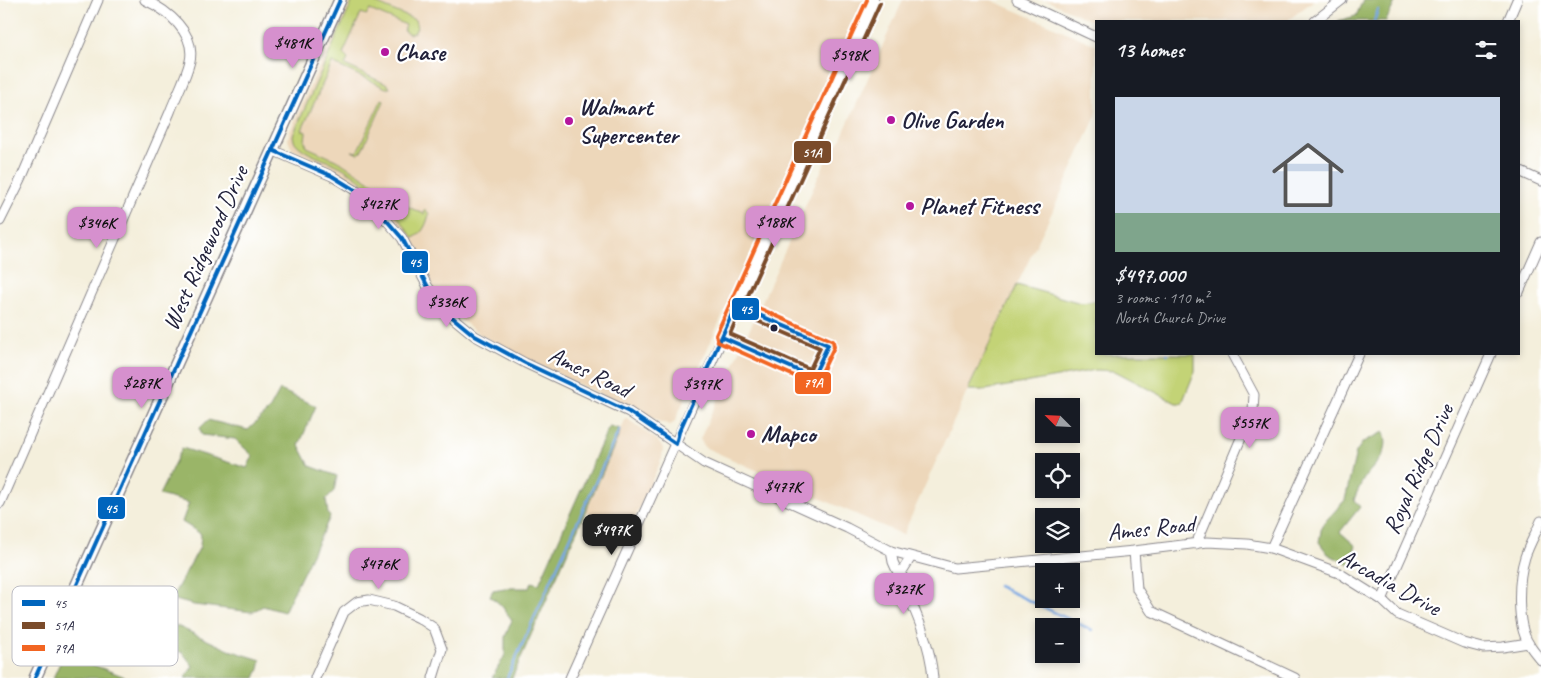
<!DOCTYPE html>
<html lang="en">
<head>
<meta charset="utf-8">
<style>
	body { margin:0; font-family:Caveat,sans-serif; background:#242831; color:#f1f3f6; height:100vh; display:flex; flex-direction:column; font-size:19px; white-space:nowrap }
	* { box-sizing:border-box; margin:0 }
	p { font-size:16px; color:#9ea1a6 }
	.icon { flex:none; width:28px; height:28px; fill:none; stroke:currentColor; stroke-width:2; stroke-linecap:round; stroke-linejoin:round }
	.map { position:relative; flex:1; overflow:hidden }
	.drawer { position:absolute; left:1095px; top:20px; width:425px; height:335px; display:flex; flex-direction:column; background:#171b24; border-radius:0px; box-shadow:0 2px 8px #0003 }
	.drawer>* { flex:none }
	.needle { width:32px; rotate:294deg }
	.tools { position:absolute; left:1035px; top:398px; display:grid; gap:10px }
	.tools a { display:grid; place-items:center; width:45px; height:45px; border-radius:0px; background:#171b24; box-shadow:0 2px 8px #0003; font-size:25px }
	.price { position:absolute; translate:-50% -42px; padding:0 11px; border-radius:10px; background:#d690ce; color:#111; font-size:16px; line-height:32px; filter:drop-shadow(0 1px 2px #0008) }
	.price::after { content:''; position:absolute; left:50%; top:30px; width:15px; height:11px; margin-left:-8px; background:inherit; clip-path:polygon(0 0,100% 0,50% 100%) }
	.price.on { background:#222; color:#fff }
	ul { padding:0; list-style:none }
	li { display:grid; align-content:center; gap:10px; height:265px; padding:0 20px }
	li+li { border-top:1px solid #363941 }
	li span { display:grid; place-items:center; height:155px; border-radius:0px; color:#555 }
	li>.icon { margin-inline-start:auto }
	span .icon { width:90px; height:90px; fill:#fffc; stroke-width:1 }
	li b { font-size:21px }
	h2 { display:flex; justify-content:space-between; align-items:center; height:60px; padding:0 20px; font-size:21px }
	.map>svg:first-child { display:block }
	.built { fill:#edd7ba }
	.green { fill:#c3d376; stroke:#727a58 }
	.forest { fill:#9ab567; stroke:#5e6c51 }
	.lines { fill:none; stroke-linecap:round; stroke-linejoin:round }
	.stream { stroke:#7aa9e4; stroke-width:2.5 }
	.minor-casing { stroke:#8b888c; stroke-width:11 }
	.major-casing { stroke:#8b888c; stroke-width:14 }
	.minor { stroke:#fff; stroke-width:9 }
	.major { stroke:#fff; stroke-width:11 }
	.bus-1-casing { stroke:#fff; stroke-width:8 }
	.bus-2-casing { stroke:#fff; stroke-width:8 }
	.bus-3-casing { stroke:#fff; stroke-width:8 }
	.bus-1 { stroke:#0065bd; stroke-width:4 }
	.bus-2 { stroke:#7a4b2a; stroke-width:4 }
	.bus-3 { stroke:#f26522; stroke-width:4 }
	.poi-dot { fill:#b5179e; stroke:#fff; stroke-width:2 }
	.bus-dot { fill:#22223b; stroke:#fff; stroke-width:2 }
	.labels { text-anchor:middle; stroke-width:4.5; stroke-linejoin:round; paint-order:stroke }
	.poi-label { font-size:24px; font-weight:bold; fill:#22223b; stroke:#fff; text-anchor:start }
	.street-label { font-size:24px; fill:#22223b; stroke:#fff }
	.key { fill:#fff; stroke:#bdbdc4; stroke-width:1 }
	.key-label { font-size:14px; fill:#22223b }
	.line-badge { stroke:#fff; stroke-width:2 }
	.badge-label { font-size:14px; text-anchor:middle; font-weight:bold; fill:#fff }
</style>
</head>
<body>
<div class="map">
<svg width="1541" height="678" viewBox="0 0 1541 678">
	<rect width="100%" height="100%" fill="#fff"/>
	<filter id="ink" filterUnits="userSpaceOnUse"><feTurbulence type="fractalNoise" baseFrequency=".02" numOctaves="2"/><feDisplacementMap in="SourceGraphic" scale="10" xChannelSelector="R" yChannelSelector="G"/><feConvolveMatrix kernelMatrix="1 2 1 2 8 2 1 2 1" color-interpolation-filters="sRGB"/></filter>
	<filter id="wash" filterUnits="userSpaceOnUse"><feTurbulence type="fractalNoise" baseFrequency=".0096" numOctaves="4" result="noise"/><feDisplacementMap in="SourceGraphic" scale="20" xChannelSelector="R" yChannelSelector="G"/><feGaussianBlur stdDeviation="1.12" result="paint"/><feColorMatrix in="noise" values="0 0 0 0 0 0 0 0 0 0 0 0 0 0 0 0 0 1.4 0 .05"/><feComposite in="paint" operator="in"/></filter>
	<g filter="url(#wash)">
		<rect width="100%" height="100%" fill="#f4efdc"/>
		<g class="built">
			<polygon points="349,0 865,0 687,394 675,421 672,424 670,425 658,421 548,370 507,350 481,335 456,316 435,290 395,223 370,194 337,171 292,149 288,140 289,133"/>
			<polygon points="903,0 991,0 1096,45 1096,116 1056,204 1017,285 966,394 903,535 704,447 700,439 831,149 839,143"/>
			<polygon points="1046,0 1314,0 1287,21 1096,21 1096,23"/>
			<polygon points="626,418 657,440 663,448 662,458 629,531 586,512"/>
		</g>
		<g class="green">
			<path d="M353,0H369L415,20L417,27L415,32L410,34L404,31L406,25L370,10L367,15L361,13L343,54L348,59L345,65L388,85L390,88H386L332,63L302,130L306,132L305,141L307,147L340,162L384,191L386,197L424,214L425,209L429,214C427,223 423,234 413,238C394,210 371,184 341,167C326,159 304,155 294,141L293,135Z"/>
			<polygon points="382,99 384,101 361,152 358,154 352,151 357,152"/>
			<polygon points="1017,285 1081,303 1096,301 1096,354 1195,354 1195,371 1182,403 1176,403 1115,371 1096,370 985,390 968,390"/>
		</g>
		<g class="forest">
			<polygon points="1363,0 1396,0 1386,21 1338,21 1356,16"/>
			<polygon points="280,390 316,406 299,445 310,466 337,476 334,491 326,499 328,514 330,517 284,612 263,606 252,612 194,605 171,599 200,547 201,534 182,522 189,503 159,495 182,448 247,468 253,456 235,439 202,435 200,428 208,420 248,430 269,410"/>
			<polygon points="609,426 620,429 619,435 512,678 492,678 505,655 505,637 512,620 501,605 490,596 493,590 505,588 529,588 532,582 539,584"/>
			<path d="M1384,432C1392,456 1372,464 1362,482C1359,488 1356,494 1354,500L1360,507L1340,532L1356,546L1349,565L1328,554L1319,542L1322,525L1345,500L1356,452L1363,442Z"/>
			<polygon points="94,600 177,626 229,650 261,660 259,669 255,678 185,678 193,666 183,653 87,616"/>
			<polygon points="64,654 128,678 53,678"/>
		</g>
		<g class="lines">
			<g class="stream">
				<polyline points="1374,21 1378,10"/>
				<polyline points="1167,354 1168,354"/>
				<polyline points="998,586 1092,630"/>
				<polyline points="507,678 619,430"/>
			</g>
		</g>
	</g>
	<g filter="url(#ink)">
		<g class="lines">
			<defs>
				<g id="minor">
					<polyline points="1017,0 1096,37"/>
					<polyline points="1315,21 1342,0"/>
					<polyline points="1508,21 1517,0"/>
					<polyline points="272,150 332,176 358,192 381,214 402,238 428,287 436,298 452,317 475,336 525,363 629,412 704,463 847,528 891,551 955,568 1134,551 1207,542 1247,544 1271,548 1339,573 1382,600 1397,614 1464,643 1483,648 1503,647 1528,643"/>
					<polyline points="1519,171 1541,181"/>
					<polyline points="0,221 21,179 98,0"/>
					<polyline points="1519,292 1541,242"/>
					<path d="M0,503L170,112C176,96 186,78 190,61C196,33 167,10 145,0"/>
					<path d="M1541,521C1536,533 1529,545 1525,557C1518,579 1516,624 1529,644C1532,650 1537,655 1541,660"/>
					<polyline points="1196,544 1253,410 1254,395 1232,354"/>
					<polyline points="1271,548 1359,354"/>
					<path d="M891,551L893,562C909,598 930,637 933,678"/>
					<polyline points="1134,551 1137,589 1151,611 1295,678"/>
					<polyline points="899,576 911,557"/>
					<polyline points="1382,600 1491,354"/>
					<polyline points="315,678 344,612 357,602 369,600 394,606 419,618 434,628 442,649 433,678"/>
					<polyline points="570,678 874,0"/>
				</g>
				<polyline id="major" points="35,678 340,0"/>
			</defs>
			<use href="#minor" class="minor-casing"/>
			<use href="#major" class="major-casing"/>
			<use href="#minor" class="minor"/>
			<use href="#major" class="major"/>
			<defs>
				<g id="bus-1">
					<polyline points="272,150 332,176 358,192 381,214 402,238 428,287 436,298 452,317 475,336 525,363 629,412 676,444 679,432 736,305 828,345 813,377 722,337"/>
					<polyline points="35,678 340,0"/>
				</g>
				<g id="bus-2">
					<polyline points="745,302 880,3"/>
					<polygon points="739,313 820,348 810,369 730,334"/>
				</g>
				<g id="bus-3">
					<polyline points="731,301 867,0"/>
					<polyline points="730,304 716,335 718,342 810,383 817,382 834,347 833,341 745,302"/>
				</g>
			</defs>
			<use href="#bus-1" class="bus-1-casing"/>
			<use href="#bus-2" class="bus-2-casing"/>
			<use href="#bus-3" class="bus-3-casing"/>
			<use href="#bus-1" class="bus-1"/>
			<use href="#bus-2" class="bus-2"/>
			<use href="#bus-3" class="bus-3"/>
		</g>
	</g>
	<g class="poi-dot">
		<circle cx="385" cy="52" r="5"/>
		<circle cx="891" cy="120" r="5"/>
		<circle cx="569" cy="121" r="5"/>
		<circle cx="910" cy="206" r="5"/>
		<circle cx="751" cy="434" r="5"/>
	</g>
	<circle class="bus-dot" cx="774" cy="328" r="4.5"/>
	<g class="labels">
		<g class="poi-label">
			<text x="395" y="60">Chase</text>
			<text x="579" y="115">Walmart<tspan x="579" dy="28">Supercenter</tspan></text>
			<text x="901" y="128">Olive Garden</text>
			<text x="920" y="214">Planet Fitness</text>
			<text x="761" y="442">Mapco</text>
		</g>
		<g class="street-label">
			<text transform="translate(205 248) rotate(-66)" y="8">West Ridgewood Drive</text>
			<text transform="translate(590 372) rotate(26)" y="8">Ames Road</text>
			<text transform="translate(1418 469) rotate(-66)" y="8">Royal Ridge Drive</text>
			<text transform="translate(1151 528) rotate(-6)" y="8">Ames Road</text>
			<text transform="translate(1390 582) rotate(29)" y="8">Arcadia Drive</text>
		</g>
	</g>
	<rect x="12" y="586" width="166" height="80" rx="8" class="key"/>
	<rect x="22" y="600" width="23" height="6" fill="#0065bd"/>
	<rect x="22" y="622" width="23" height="7" fill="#7a4b2a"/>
	<rect x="22" y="645" width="23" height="6" fill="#f26522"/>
	<g class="key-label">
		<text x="54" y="608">45</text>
		<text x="54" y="630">51A</text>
		<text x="54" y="653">79A</text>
	</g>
	<g class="line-badge">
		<rect x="793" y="140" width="39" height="24" rx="5" fill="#7a4b2a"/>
		<rect x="401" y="250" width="28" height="24" rx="5" fill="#0065bd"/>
		<rect x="731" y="297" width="29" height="24" rx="5" fill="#0065bd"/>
		<rect x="794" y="371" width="38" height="24" rx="5" fill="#f26522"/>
		<rect x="97" y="496" width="29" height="24" rx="5" fill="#0065bd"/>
	</g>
	<g class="badge-label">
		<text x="812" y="157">51A</text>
		<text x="415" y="267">45</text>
		<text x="746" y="314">45</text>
		<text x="813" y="387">79A</text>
		<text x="111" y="513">45</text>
	</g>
</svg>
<div class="tools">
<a><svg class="needle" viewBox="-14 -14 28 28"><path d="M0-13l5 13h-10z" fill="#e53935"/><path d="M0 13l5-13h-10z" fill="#9ea1a6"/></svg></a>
<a><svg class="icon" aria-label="locate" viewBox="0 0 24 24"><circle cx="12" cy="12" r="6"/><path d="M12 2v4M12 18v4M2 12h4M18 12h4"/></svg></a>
<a><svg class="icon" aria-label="layers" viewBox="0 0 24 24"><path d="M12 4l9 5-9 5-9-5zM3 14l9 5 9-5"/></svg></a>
<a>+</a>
<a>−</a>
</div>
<b class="price" style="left:293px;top:69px">$481K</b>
<b class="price" style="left:850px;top:81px">$598K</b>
<b class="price" style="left:379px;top:230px">$427K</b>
<b class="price" style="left:775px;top:248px">$188K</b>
<b class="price" style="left:97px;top:249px">$346K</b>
<b class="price" style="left:447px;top:328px">$336K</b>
<b class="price" style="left:142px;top:409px">$287K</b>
<b class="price" style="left:702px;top:410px">$397K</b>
<b class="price" style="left:1250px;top:449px">$557K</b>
<b class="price" style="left:783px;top:513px">$477K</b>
<b class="price on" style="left:612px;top:556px">$497K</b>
<b class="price" style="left:379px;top:590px">$476K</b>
<b class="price" style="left:904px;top:615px">$327K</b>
<section class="drawer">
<h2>13 homes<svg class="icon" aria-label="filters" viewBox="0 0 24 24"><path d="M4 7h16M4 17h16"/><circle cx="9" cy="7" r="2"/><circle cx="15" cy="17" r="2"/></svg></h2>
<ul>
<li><span style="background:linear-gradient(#c9d6e8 75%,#7fa58c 0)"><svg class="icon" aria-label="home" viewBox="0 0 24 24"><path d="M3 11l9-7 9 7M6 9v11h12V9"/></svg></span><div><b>$497,000</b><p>3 rooms · 110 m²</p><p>North Church Drive</p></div></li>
</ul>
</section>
</div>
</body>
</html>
